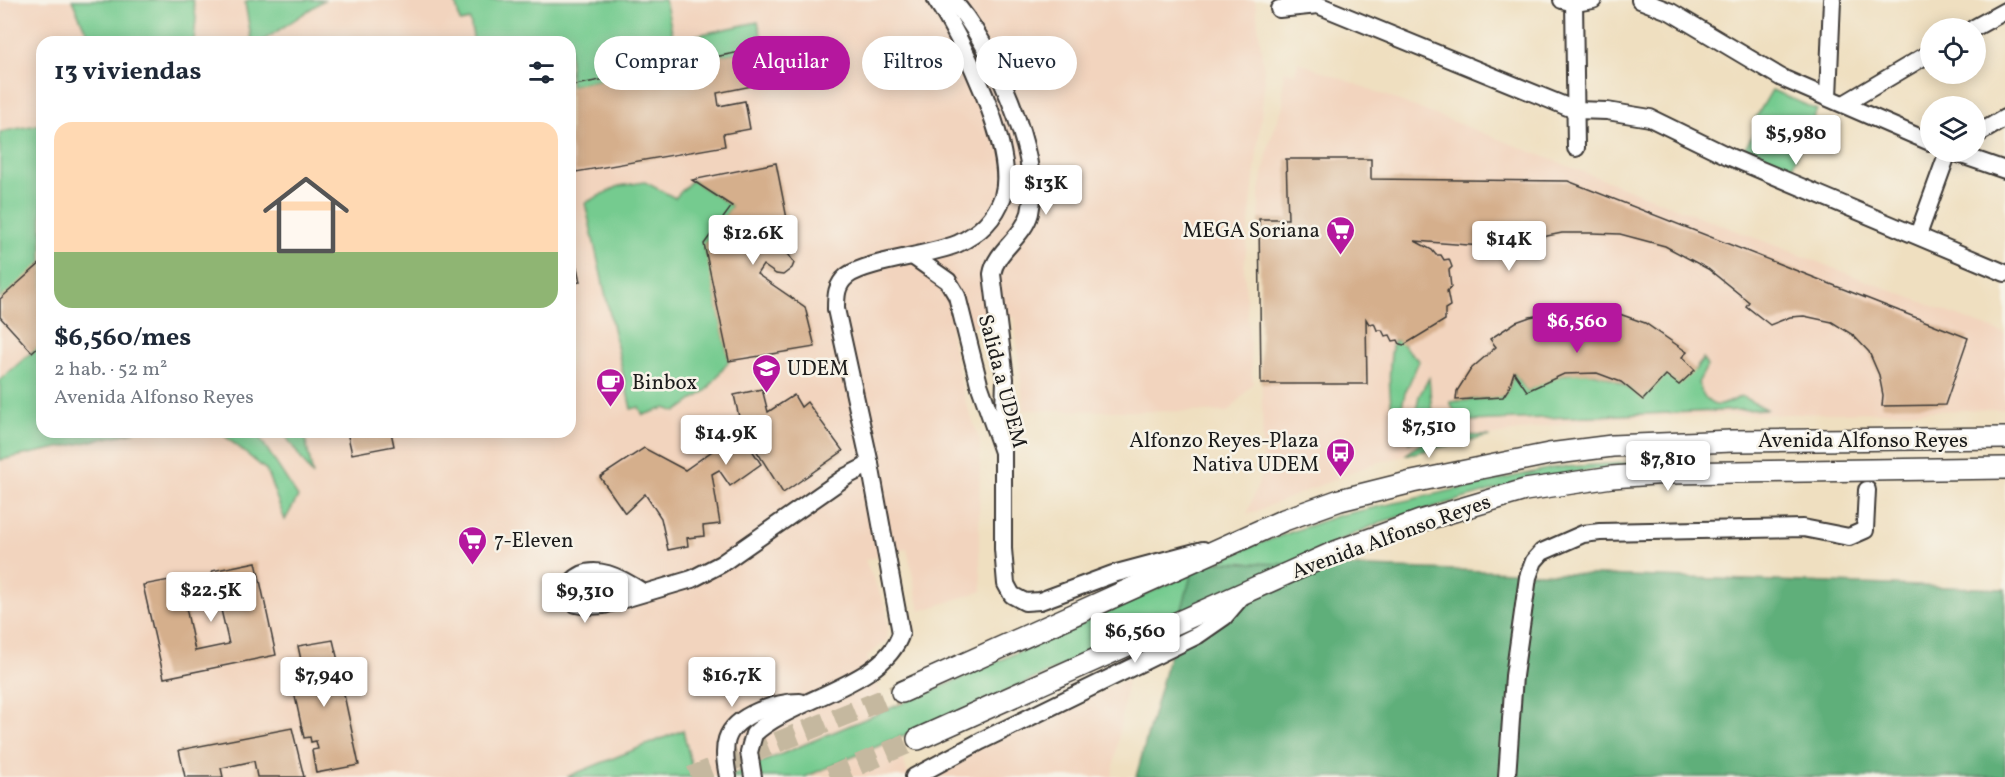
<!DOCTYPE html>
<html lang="es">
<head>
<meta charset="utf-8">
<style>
	body { margin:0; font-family:Vollkorn,serif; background:#f2f2f3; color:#1f2937; height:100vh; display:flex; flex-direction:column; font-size:22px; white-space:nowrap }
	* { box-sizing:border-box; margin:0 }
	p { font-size:20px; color:#747a83 }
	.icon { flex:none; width:33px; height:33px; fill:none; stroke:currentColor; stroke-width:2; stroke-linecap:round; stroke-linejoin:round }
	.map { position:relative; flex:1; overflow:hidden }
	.details { position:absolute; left:36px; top:36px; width:540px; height:402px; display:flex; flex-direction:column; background:#fff; border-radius:18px; box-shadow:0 3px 15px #0003 }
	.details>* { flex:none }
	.guide { position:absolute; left:594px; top:36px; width:570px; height:54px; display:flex; gap:12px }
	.tools { position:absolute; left:1920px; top:18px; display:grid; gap:12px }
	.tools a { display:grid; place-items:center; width:66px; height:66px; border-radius:50%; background:#fff; box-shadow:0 3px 15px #0003; font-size:30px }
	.price { position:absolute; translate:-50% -51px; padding:0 14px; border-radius:6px; background:#fff; color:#222; font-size:20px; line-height:39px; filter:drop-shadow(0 2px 3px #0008) }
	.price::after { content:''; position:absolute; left:50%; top:36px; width:18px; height:14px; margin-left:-9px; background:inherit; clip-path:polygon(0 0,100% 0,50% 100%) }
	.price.on { background:#b5179e; color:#fff }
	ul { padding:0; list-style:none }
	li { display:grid; align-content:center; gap:12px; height:318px; padding:0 18px }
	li+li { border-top:2px solid #e0e1e3 }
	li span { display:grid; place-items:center; height:186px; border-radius:18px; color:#555 }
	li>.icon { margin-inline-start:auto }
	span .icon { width:108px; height:108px; fill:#fffc; stroke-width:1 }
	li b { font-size:26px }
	h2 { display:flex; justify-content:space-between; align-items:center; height:72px; padding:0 18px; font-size:26px }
	.chip { padding:0 21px; border-radius:27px; background:#fff; box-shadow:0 3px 15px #0003; font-size:21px; line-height:54px }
	.chip.on { background:#b5179e; color:#fff }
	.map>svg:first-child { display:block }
	.built { fill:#f2d4be; fill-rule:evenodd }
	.green { fill:#74cb8f; stroke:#487456; stroke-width:1.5 }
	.forest { fill:#5faf7a; stroke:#3e664b; stroke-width:1.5 }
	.building { fill:#d5af8c }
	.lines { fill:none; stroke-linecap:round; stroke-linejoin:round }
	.major-tunnel { stroke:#c5b89f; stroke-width:21; stroke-dasharray:21 10; stroke-linecap:butt }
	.minor-casing { stroke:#3c3935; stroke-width:20 }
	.major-casing { stroke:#3c3935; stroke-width:24 }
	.minor { stroke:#fff; stroke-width:16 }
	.major { stroke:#fff; stroke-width:21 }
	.labels { text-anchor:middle; stroke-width:5; stroke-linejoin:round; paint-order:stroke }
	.poi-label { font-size:21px; fill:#1c1c1c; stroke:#f7f3e8; text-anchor:start }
	.street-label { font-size:21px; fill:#1c1c1c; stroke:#f7f3e8 }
</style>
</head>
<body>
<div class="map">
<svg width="2005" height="777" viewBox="0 0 2005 777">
	<rect width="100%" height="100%" fill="#f7f3e8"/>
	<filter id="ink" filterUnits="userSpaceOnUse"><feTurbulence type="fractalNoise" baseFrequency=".0167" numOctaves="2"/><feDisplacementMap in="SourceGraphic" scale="12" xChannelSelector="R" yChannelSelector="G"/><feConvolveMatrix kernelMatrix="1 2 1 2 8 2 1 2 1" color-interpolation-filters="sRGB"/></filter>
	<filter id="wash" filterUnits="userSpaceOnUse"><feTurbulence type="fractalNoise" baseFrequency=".008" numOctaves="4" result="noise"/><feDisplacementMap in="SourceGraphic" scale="24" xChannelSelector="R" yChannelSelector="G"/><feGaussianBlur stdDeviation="1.35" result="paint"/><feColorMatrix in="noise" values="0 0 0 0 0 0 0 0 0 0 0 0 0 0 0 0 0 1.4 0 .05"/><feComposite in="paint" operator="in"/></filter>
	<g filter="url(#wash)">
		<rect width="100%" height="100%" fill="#efdfc0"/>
		<g class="built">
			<path d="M0,0H1255L1265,80L1244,269L1253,383L1229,412L1024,410L1014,317L950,331L965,400L980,441L979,548L982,591L920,611L907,548L865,560L886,608L888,627L887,640L867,657L909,777H0V600L4,591L0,569ZM42,42H570V432H42Z"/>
			<polygon points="1298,62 2005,334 2005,409 1620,418 1570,422 1490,436 1375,463 1247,515 1263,470 1259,196 1269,144 1283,106 1283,70 1295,73"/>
			<polygon points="1128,679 1112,777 933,777 965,755"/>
		</g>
		<g class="green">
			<polygon points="72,0 193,0 196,18 194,42 95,42 84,27"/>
			<polygon points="249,0 324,0 261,42 252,42 245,3"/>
			<polygon points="455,0 665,0 674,40 758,22 764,47 570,86 570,42 474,42 470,20 460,22"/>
			<polygon points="1772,90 1817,110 1790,172 1742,154 1759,122 1755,119"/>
			<polygon points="42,124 42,312 0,299 0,132"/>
			<polygon points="692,180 732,206 705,244 729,361 707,390 676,412 665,408 643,415 639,407 631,409 585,203 619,186 645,182 675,198"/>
			<path d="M1398,340L1419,361L1405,393L1397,428C1388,401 1388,369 1393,341Z"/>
			<polygon points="42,343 42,432 135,432 0,460 0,380"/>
			<path d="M1703,359L1707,366L1698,383C1708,410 1719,410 1741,396L1766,409L1470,421L1453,409L1450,402L1503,397L1509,388L1514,372L1527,391C1568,367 1597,365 1636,393L1666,375L1695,370Z"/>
			<polygon points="1429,378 1432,413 1438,427 1409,443 1419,396"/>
			<polygon points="1440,429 1454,435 1490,436 1405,455"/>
			<polygon points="220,432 256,432 298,497 285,520 266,470"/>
			<polygon points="283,432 304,432 313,476"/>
			<polygon points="1691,458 1539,477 1381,522 983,702 805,777 727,777 941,687 1252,546 1337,516 1552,468"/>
			<polygon points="683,730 694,777 567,777 574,774"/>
		</g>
		<polygon class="forest" points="1195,561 2005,589 2005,777 1136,777"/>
		<g id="blocks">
			<g class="building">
				<polygon points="755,49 762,84 717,93 719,106 745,101 750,129 723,134 725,146 576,172 570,143 570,86"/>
				<polygon points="1286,159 1371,159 1371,179 1568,181 1968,338 1945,405 1882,406 1883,395 1879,375 1869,352 1853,335 1832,322 1804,316 1790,317 1770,325 1746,306 1749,302 1708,269 1665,246 1620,234 1593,233 1562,233 1517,242 1482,246 1415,241 1432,250 1436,255 1441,255 1444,260 1449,259 1452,267 1449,270 1451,287 1447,291 1450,306 1445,309 1445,320 1404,345 1400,344 1398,340 1393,341 1390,335 1385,336 1382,330 1377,330 1374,323 1369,324 1366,319 1367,384 1261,384 1259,219 1288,219"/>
				<polygon points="776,163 792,244 781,238 776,245 789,255 794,263 792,268 783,275 776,274 763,265 757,274 805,307 815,347 729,361 704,244 732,206 692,180"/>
				<polygon points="575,258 580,282 570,284 570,259"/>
				<polygon points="42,262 42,343 32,352 0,317 0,299"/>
				<polygon points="1573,308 1611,311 1645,323 1687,352 1682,357 1695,370 1679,385 1666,375 1643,400 1621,382 1597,373 1564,374 1527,391 1514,372 1509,388 1503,397 1456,400 1457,391 1471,369 1496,347 1490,339 1516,322 1530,317"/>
				<polygon points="762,389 768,412 794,395 801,407 807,402 843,451 783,493 753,445 750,447 761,464 730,486 719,470 712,474 720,524 703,526 704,536 687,538 688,546 668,550 661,518 645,494 625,513 600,477 644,448 685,470 742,430 734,395"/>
				<polygon points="347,432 391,432 394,446 352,454"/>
				<polygon points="256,562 276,655 164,678 143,585 180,578 195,651 229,644 212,571"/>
				<polygon points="333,640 340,669 337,677 343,690 359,765 316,773 312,750 318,749 316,741 311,742 310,737 304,738 291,678 304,674 298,646"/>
				<polygon points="292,728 304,777 257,777 254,761 221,768 223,777 185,777 179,750"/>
			</g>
		</g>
	</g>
	<g filter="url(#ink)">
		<use href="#blocks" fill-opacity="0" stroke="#3c3935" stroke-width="1.5"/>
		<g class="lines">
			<g class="major-tunnel">
				<polyline points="691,777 902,692"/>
				<polyline points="830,777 918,739"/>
			</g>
			<defs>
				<g id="minor">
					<path d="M952,0C990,40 1043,157 1030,213C1023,238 996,250 992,274L1005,379L1003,442"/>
					<polyline points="1562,0 1575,3 1593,0"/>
					<polyline points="1574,0 1576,148"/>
					<polyline points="1640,0 1671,12 1782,78 1930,142"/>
					<polyline points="1279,9 1318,5 1575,110 1607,111 1650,118 1730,157 2005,273"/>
					<polyline points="1974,28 2005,11"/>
					<polyline points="1828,97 1832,0"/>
					<polyline points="1844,104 1930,53"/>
					<polyline points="1976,135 2005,118"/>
					<polyline points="1953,152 2005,170"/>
					<polyline points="1918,235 1948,152"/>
					<polyline points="914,257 948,281 957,296 979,384 1003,452 1003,549 1006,584 1012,595 1025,602 1040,601 1113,574 1203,550"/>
					<path d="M644,593C623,579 592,560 572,582L576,604L587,606L604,605L692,579L721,564L847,476L870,464"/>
					<path d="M728,777C726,766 723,751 727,739C735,714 778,702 800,702"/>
					<path d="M753,777L749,752L754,734C792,698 885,685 901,633L870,464L836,309C836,296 836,285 847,276C867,261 928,256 957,244C979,234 995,219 1003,196C1017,151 962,38 936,0"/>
					<polyline points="914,777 981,741 1198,635 1224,617 1242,596"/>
					<polyline points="1507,777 1514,676 1528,577 1534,561 1542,552 1583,534 1600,532 1803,528 1849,537 1865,530 1867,490"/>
				</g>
				<g id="major">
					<polyline points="902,692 1284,520 1340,500 1412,482 1549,454 1612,446 1732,441 2005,438"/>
					<polyline points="918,739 1335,552 1420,521 1525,490 1612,477 1668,473 2005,468"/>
				</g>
			</defs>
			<use href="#minor" class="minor-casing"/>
			<use href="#major" class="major-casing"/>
			<use href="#minor" class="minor"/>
			<use href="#major" class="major"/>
		</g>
	</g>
	<defs>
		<symbol id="supermarket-pin" viewBox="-11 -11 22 30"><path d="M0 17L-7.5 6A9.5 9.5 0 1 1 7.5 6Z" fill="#b5179e" stroke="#f7f3e8"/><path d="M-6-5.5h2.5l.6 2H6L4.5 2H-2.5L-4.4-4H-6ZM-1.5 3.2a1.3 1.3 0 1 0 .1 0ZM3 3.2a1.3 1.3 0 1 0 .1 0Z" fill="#fff"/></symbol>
		<symbol id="university-pin" viewBox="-11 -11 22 30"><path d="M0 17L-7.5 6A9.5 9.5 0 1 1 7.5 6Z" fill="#b5179e" stroke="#f7f3e8"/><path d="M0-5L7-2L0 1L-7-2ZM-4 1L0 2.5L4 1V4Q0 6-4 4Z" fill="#fff"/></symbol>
		<symbol id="cafe-pin" viewBox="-11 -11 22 30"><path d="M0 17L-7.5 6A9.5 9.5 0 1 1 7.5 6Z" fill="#b5179e" stroke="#f7f3e8"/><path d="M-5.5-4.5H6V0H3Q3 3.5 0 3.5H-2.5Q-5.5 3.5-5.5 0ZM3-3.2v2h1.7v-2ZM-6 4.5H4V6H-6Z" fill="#fff"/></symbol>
		<symbol id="bus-pin" viewBox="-11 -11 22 30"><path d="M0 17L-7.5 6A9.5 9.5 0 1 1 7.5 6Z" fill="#b5179e" stroke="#f7f3e8"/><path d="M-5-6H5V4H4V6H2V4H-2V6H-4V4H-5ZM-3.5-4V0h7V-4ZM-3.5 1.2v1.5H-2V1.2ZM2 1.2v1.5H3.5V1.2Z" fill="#fff"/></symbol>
	</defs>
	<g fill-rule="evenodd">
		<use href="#supermarket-pin" x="1324" y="214" width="33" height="45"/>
		<use href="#university-pin" x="750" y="352" width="33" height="45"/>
		<use href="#cafe-pin" x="594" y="366" width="33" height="45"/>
		<use href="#bus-pin" x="1324" y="436" width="33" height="45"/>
		<use href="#supermarket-pin" x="456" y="524" width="33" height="45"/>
	</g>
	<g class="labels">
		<g class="poi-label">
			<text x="1320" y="237" text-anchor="end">MEGA Soriana</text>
			<text x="787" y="375">UDEM</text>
			<text x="632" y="389">Binbox</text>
			<text x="1319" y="447" text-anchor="end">Alfonzo Reyes-Plaza<tspan x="1319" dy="24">Nativa UDEM</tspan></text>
			<text x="494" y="547">7-Eleven</text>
		</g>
		<g class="street-label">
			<text transform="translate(1003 381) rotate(75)" y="7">Salida a UDEM</text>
			<text x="1863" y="447">Avenida Alfonso Reyes</text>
			<text transform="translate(1391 536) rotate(-20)" y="7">Avenida Alfonso Reyes</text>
		</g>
	</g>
</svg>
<div class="tools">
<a><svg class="icon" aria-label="locate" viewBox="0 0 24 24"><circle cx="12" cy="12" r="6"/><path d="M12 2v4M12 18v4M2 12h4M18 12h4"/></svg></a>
<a><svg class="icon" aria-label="layers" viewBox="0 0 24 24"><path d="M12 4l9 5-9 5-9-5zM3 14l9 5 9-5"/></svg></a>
</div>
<b class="price" style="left:1796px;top:166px">$5,980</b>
<b class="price" style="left:1046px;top:216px">$13K</b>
<b class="price" style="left:753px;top:266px">$12.6K</b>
<b class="price" style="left:1509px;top:272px">$14K</b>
<b class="price on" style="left:1577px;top:354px">$6,560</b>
<b class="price" style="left:1429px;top:459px">$7,510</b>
<b class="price" style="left:726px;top:466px">$14.9K</b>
<b class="price" style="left:1668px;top:492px">$7,810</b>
<b class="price" style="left:211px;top:623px">$22.5K</b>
<b class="price" style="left:585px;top:624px">$9,310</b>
<b class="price" style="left:1135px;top:664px">$6,560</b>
<b class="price" style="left:324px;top:708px">$7,940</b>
<b class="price" style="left:732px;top:708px">$16.7K</b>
<div class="guide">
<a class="chip">Comprar</a>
<a class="chip on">Alquilar</a>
<a class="chip">Filtros</a>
<a class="chip">Nuevo</a>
</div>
<section class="details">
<h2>13 viviendas<svg class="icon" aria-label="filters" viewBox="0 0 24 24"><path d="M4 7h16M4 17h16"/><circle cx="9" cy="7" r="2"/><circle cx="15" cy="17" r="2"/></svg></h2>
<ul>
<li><span style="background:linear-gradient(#ffd9b3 70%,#8fb573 0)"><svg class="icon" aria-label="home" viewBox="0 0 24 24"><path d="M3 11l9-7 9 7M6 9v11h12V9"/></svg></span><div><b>$6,560/mes</b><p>2 hab. · 52 m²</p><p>Avenida Alfonso Reyes</p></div></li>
</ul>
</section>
</div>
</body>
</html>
